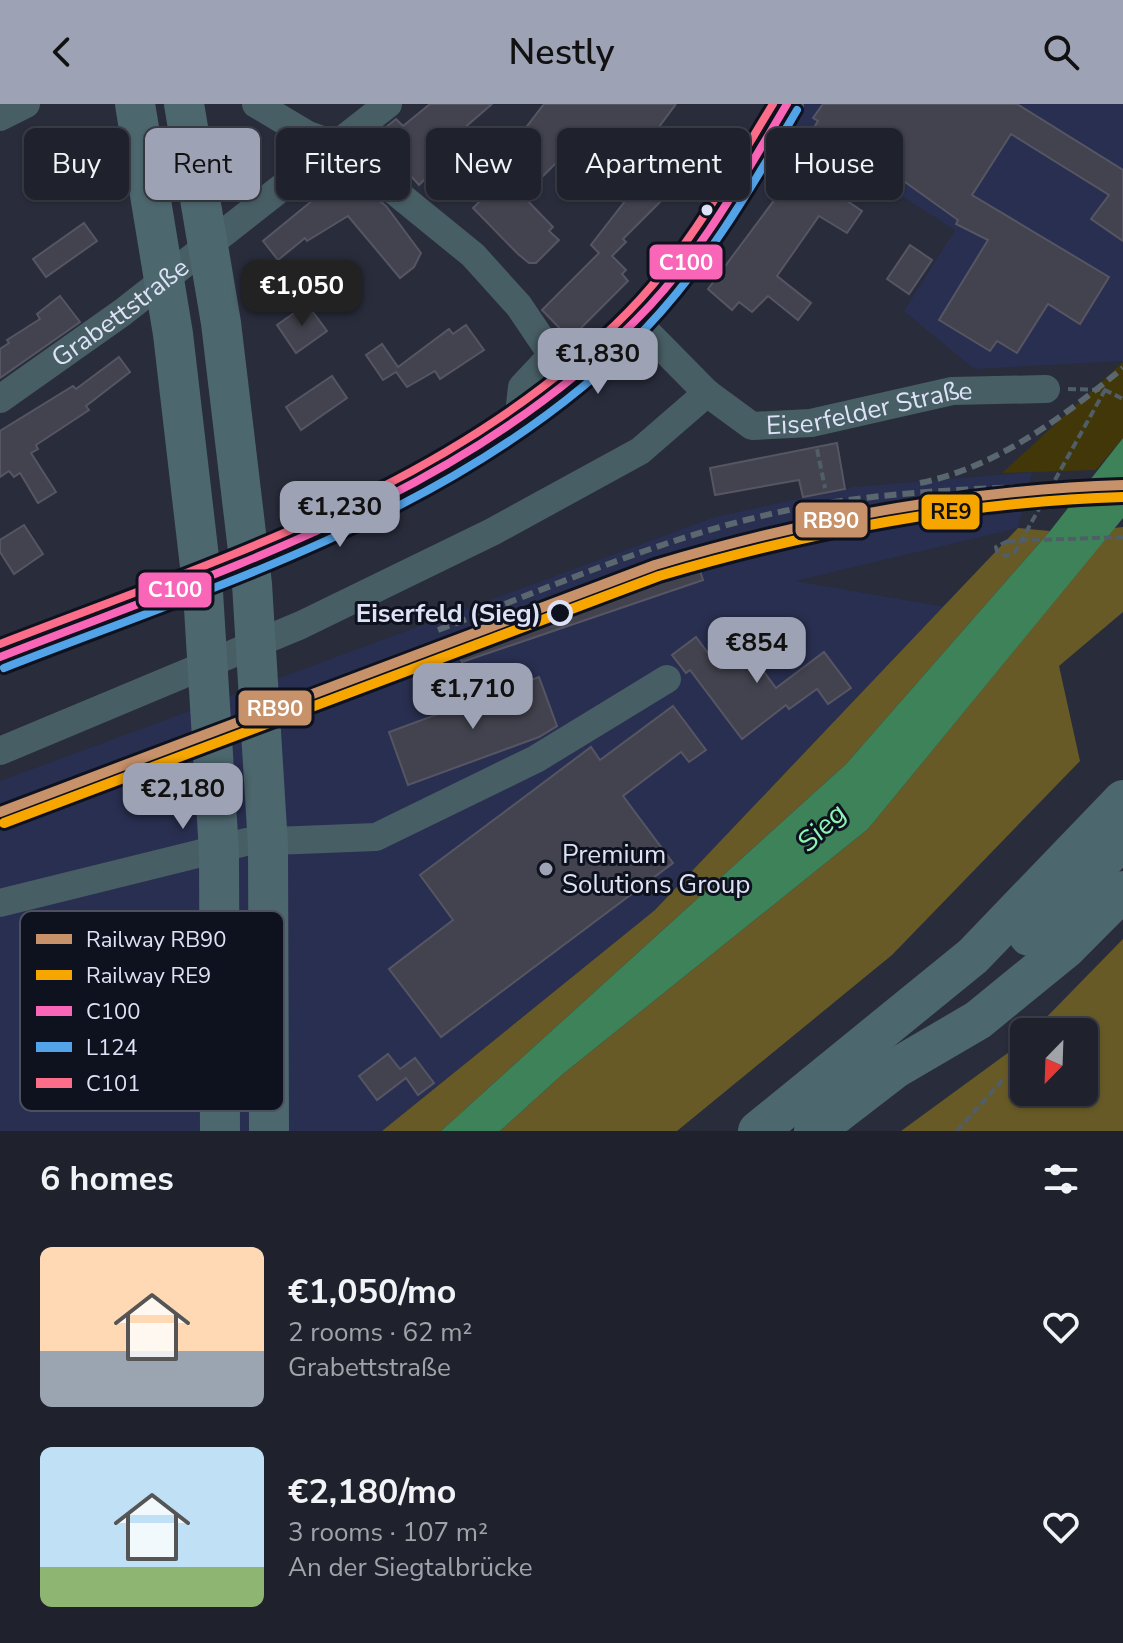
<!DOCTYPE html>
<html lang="en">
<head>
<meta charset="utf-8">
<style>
	body { margin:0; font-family:"Nunito Sans",sans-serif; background:#2c2e38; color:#f1f3f6; height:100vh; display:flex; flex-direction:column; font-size:30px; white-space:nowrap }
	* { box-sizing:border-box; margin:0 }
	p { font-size:26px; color:#a1a3a9 }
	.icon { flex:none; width:44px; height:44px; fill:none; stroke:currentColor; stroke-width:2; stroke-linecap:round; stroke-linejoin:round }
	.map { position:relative; height:1027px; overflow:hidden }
	.drawer { display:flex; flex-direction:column; background:#1f212c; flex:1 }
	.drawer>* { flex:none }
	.hud { position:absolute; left:24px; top:24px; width:1076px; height:72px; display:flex; gap:16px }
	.needle { width:52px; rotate:203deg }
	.buttons { position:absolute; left:1010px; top:914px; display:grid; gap:16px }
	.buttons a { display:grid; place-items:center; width:88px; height:88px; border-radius:12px; background:#1f212c; box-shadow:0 2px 6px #0004,0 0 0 2px #3c3e48; font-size:40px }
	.price { position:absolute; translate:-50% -68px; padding:0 18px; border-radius:16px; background:#9ea2b5; color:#111; font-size:26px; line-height:52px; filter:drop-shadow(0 2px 4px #0008) }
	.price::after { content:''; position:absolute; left:50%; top:48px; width:24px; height:18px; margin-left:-12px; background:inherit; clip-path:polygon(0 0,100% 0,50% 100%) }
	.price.selected { background:#222; color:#fff }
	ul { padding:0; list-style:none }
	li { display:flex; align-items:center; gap:24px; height:200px; padding:0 40px }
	li span { display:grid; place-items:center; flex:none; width:224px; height:160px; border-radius:12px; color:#555 }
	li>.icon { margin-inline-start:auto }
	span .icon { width:96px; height:96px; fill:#fffc; stroke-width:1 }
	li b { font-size:34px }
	h2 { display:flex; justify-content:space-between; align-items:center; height:96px; padding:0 40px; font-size:34px }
	.pill { padding:0 28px; border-radius:12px; background:#1f212c; box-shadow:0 2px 6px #0004,0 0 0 2px #3c3e48; font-size:28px; line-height:72px }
	.pill.selected { background:#9ea2b5; color:#111 }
	header { display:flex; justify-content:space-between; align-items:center; height:104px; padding:0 40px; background:#9ea2b5; color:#111; font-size:36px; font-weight:600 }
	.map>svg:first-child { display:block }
	.built { fill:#292f50 }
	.green { fill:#423708 }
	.forest { fill:#675a26 }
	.water { fill:#3d8259 }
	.building { fill:#43434f; stroke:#565563; stroke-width:2 }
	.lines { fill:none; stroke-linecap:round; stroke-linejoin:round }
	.path { stroke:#505e68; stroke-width:4; stroke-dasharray:8 4; stroke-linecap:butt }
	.minor { stroke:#485e65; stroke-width:28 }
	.major { stroke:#46636c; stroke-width:34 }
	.highway { stroke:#4d676f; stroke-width:40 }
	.rail { stroke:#5a676f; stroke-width:6; stroke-dasharray:12 6; stroke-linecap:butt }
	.path-bridge { stroke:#505e68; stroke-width:4; stroke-dasharray:8 4; stroke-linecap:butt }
	.highway-bridge { stroke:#4d676f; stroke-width:40 }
	.bus-1-casing { stroke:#0e111e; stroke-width:14 }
	.bus-2-casing { stroke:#0e111e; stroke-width:14 }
	.bus-3-casing { stroke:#0e111e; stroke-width:14 }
	.bus-1 { stroke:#fa66b7; stroke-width:8 }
	.bus-2 { stroke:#53a3e8; stroke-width:8 }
	.bus-3 { stroke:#fb6d88; stroke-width:8 }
	.rail-1-casing { stroke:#0e111e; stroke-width:16 }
	.rail-2-casing { stroke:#0e111e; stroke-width:16 }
	.rail-1 { stroke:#c7916a; stroke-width:10 }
	.rail-2 { stroke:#f7a600; stroke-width:10 }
	.bus-dot { fill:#dde2f6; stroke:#0e111e; stroke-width:3 }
	.stop-dot { fill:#0e111e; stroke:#dde2f6; stroke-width:4 }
	.poi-dot { fill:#9ea2b5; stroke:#0e111e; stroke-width:3 }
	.labels { text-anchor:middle; stroke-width:6; stroke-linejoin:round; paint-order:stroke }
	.street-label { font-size:26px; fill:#dde2f6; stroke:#0e111e }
	.stop-label { font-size:26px; font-weight:bold; fill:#dde2f6; stroke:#0e111e; text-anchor:end }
	.poi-label { font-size:26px; fill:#dde2f6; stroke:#0e111e; text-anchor:start }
	.water-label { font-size:28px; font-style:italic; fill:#8ef5b2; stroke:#0e111e }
	.key { fill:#0e111e; stroke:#4c505f; stroke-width:2 }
	.key-label { font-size:22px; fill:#dde2f6 }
	.line-badge { stroke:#0e111e; stroke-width:3 }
	.badge-label { font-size:22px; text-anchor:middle; font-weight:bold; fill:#fff }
	.pale-badge-label { font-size:22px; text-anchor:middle; font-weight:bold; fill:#111 }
</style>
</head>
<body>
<header><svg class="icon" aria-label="back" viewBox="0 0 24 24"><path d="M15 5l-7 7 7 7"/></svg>Nestly<svg class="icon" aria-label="search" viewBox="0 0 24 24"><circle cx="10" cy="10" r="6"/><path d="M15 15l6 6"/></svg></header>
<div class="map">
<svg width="1123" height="1027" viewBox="0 0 1123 1027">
	<rect width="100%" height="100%" fill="#292c3b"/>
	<g class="built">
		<polygon points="796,0 1123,0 1123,257 974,265 904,207 955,126 786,18"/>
		<polygon points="1032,368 1018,424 795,477 945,503 655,807 382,1027 0,1027 0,677 715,413 854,383"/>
	</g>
	<polygon class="green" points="1123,258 1123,334 1096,366 1002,369"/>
	<g class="forest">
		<polygon points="1123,423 1123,508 1059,562 1080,657 892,851 677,1027 500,1027 563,970 868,725 1114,424"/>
		<polygon points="1018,424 1050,427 846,660 441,1027 382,1027 655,806"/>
		<polygon points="1123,835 1123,1027 901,1027 1024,937 1024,988 1084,988 1084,928 1032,928"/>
	</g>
	<polygon class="water" points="1123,334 1123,414 868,725 563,970 500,1027 441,1027 846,660 1050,427"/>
	<g class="building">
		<polygon points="430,0 492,0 425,58 434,66 419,81 375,32 396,15 403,22"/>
		<polygon points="544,0 676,0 636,54 671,87 623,135 626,138 612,152 626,166 622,170 628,177 570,235 542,206 599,149 591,141 625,97 564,51 523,92 553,123 549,127 559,136 536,159 529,159 518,150 473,104 479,98 476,95 519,51 511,43"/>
		<polygon points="823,0 1017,0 1123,66 1123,137 1091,115 1109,91 1011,30 972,91 1109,173 1080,220 1048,200 1017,249 997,237 990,247 939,216 988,136 956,120 958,116 863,48 837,90 862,107 847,129 819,112 777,172 811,199 798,216 768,192 752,208 739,198 732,206 708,185 781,87 777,83 818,17 813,14"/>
		<polygon points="346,69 386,102 421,149 414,163 400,174 348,112 307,137 305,134 278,156 263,137"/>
		<polygon points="84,119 97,137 46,173 33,155"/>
		<polygon points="910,141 932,156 909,190 887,175"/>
		<polygon points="60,192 80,218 0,274 0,245 9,239 7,236 40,215 37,210"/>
		<polygon points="307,200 327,227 296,249 277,221"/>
		<polygon points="466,221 484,246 440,275 435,267 407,283 396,268 383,276 366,251 382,240 398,263 449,225 453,230"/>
		<polygon points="119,253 130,268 86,302 89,306 36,341 38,345 31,349 56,388 38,399 20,369 14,373 9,367 0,373 0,327 73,282 76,285"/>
		<polygon points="332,272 347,294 301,326 286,303"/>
		<polygon points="837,339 845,385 803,393 799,376 715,391 710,364"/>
		<polygon points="24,421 43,450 14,470 0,448 0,436"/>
		<polygon points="696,454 703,476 462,558 455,541"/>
		<polygon points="696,533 720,565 747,545 776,584 824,548 851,584 828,600 817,585 789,605 786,601 742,635 690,566 686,569 672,551"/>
		<polygon points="539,573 557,622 539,633 408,681 389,628"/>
		<polygon points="673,602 706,646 689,658 681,648 623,692 673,759 441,933 389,865 453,816 420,771 591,643 600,656"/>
		<polygon points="388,950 400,965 415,954 434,979 418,991 406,974 377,996 359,972"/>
	</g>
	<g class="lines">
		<g class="path">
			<polyline points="1068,285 1105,286 1123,295"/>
			<polyline points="817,345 825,384"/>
			<polyline points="816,431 833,426"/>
			<polyline points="1008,437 996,443 997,447 1006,452 1015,448 1105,286"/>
			<polyline points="957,1027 1005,973"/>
		</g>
		<g class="minor">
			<polyline points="256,0 308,31 339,42 473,151 519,202 552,251 522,283 518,318"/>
			<polyline points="0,13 26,0"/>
			<path id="s1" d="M636,217L707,289L752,322L811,319L952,287L1046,285"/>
			<path id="s2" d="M0,295L123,208L388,0"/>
			<polyline points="0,647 301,521 492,428 640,347 707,289"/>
			<polyline points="0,799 246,738 376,733 536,655 667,575"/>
		</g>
		<path class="major" d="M0,553C219,465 468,391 635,218C697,154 741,76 787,0"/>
		<g class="highway">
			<polyline points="1029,832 1123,735"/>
			<polyline points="758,1027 973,852 1123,696"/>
			<polyline points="814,1027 896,964 978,916 1065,845 1123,787"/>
		</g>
		<g class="rail">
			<path d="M920,379C997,363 1063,313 1123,264"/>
			<path d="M438,526C551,483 666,432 784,407C879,387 974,385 1070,381"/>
		</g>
		<polyline class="path-bridge" points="1008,437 1123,433"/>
		<g class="highway-bridge">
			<polyline points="135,0 173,230 203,488 219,748 220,1027"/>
			<polyline points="184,0 221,219 252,480 268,742 269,1027"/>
		</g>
		<defs>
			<path id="bus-1" d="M0,553C222,466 464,391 635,217C698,155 742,75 787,0"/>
			<path id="bus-2" d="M4,564C227,477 476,402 646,224C707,160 752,82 797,6"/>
			<path id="bus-3" d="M0,540C219,455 459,381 628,208C687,148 729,72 773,0"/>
		</defs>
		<use href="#bus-1" class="bus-1-casing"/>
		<use href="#bus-2" class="bus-2-casing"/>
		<use href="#bus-3" class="bus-3-casing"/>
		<use href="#bus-1" class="bus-1"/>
		<use href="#bus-2" class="bus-2"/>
		<use href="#bus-3" class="bus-3"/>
		<defs>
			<path id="rail-1" d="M0,708L655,461C809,415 962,386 1123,381"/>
			<path id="rail-2" d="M4,719L659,472C812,427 963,398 1123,393"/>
		</defs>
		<use href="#rail-1" class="rail-1-casing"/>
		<use href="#rail-2" class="rail-2-casing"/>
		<use href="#rail-1" class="rail-1"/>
		<use href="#rail-2" class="rail-2"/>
	</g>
	<circle class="bus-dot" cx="707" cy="106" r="7"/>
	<circle class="stop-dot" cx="560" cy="509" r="11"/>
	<circle class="poi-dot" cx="546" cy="765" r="8"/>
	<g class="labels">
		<g class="street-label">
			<text dy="9" stroke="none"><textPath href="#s2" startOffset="148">Grabettstraße</textPath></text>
			<text dy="9" stroke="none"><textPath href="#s1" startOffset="276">Eiserfelder Straße</textPath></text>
		</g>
		<g class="stop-label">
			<text x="541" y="518">Eiserfeld (Sieg)</text>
		</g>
		<g class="poi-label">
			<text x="562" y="759">Premium<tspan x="562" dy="30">Solutions Group</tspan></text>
		</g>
		<g class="water-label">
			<text transform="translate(821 723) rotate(-44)" y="10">Sieg</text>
		</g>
	</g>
	<rect x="20" y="807" width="264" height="200" rx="12" class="key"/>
	<rect x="36" y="830" width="36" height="10" fill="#c7916a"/>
	<rect x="36" y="866" width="36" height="10" fill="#f7a600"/>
	<rect x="36" y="902" width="36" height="10" fill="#fa66b7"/>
	<rect x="36" y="938" width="36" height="10" fill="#53a3e8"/>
	<rect x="36" y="974" width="36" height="10" fill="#fb6d88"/>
	<g class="key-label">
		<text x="86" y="843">Railway RB90</text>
		<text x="86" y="879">Railway RE9</text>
		<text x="86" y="915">C100</text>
		<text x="86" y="951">L124</text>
		<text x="86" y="987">C101</text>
	</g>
	<g class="line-badge">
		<rect x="648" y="139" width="76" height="38" rx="8" fill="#fa66b7"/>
		<rect x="920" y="389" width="61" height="38" rx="8" fill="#f7a600"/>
		<rect x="794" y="397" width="75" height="38" rx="8" fill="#c7916a"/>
		<rect x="137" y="467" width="76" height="38" rx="8" fill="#fa66b7"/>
		<rect x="237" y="585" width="76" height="38" rx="8" fill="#c7916a"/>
	</g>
	<g class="badge-label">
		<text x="686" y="166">C100</text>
		<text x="831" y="424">RB90</text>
		<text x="175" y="493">C100</text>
		<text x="275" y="612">RB90</text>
	</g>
	<g class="pale-badge-label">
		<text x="951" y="415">RE9</text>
	</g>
</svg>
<div class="buttons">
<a><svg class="needle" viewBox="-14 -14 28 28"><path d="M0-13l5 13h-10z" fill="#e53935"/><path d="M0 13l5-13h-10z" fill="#a1a3a9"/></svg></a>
</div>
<b class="price selected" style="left:302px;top:224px">€1,050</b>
<b class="price" style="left:598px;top:292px">€1,830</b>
<b class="price" style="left:340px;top:445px">€1,230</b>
<b class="price" style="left:757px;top:581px">€854</b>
<b class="price" style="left:473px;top:627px">€1,710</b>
<b class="price" style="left:183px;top:727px">€2,180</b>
<div class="hud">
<a class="pill">Buy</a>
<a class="pill selected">Rent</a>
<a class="pill">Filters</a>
<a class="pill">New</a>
<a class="pill">Apartment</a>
<a class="pill">House</a>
</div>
</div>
<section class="drawer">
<h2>6 homes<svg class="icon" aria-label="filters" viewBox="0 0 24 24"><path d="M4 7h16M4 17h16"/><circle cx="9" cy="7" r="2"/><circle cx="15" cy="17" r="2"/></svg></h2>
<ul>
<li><span style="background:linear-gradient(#ffd9b3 65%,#9aa5b1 0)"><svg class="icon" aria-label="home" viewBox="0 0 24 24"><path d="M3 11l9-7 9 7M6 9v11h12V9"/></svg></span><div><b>€1,050/mo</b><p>2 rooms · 62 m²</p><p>Grabettstraße</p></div><svg class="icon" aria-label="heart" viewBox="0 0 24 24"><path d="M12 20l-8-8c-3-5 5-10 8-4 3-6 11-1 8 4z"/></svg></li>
<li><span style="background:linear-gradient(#bfe0f5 75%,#8fb573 0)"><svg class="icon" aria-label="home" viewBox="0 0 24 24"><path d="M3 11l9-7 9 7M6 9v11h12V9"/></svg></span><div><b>€2,180/mo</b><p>3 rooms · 107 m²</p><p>An der Siegtalbrücke</p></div><svg class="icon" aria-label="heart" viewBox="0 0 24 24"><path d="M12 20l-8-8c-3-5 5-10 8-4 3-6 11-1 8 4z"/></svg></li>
</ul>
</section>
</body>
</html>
